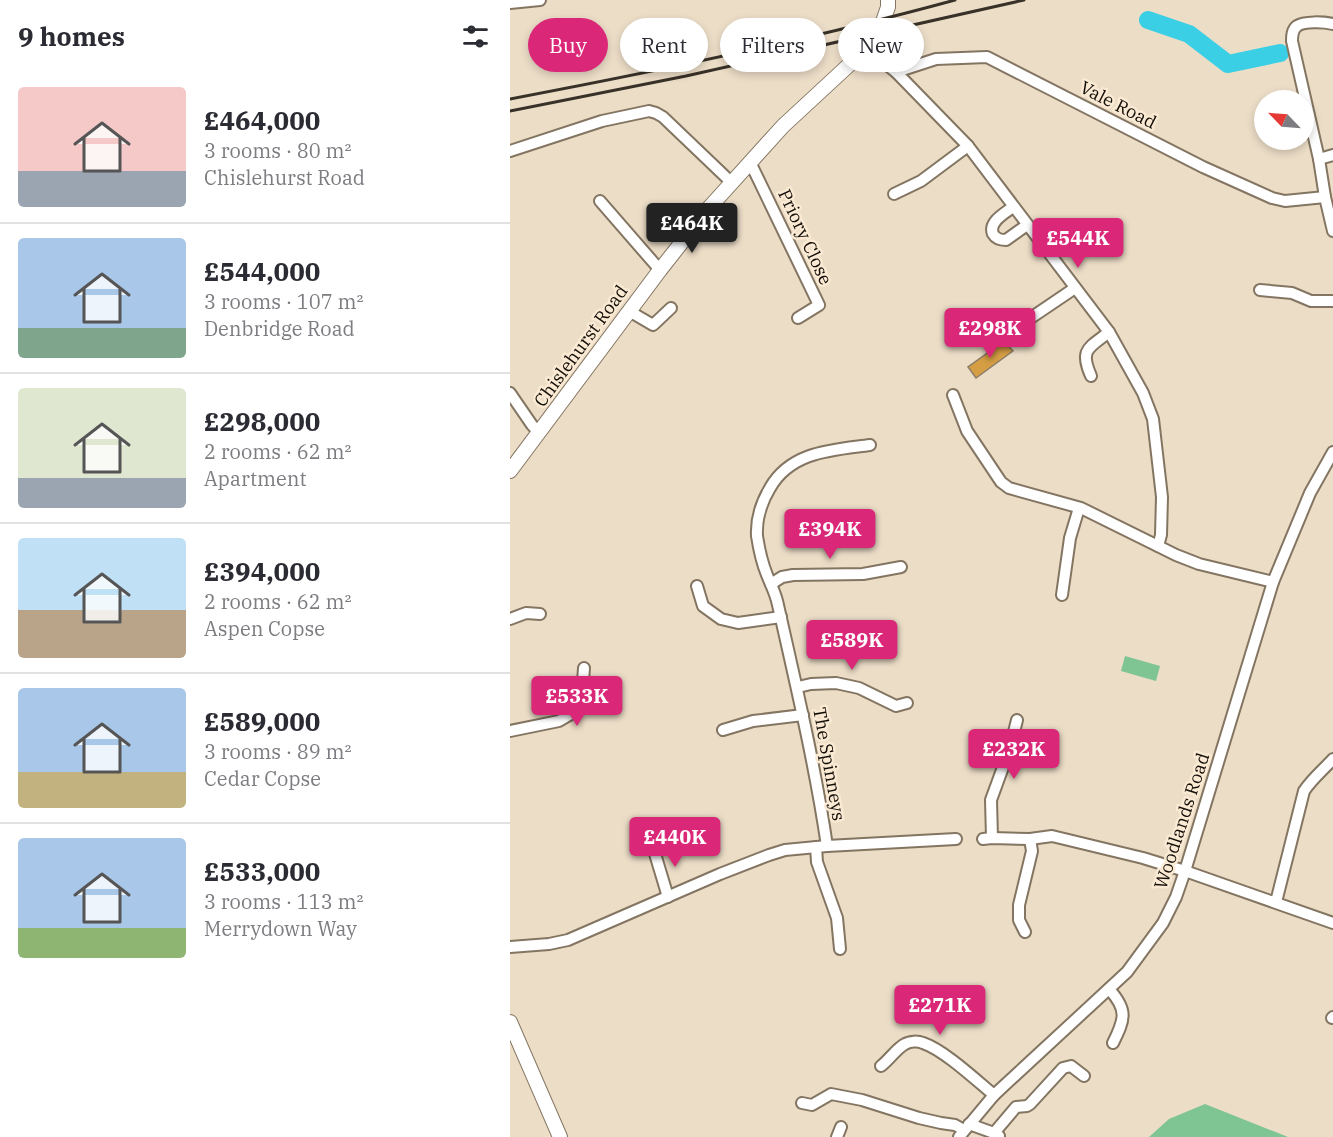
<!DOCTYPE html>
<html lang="en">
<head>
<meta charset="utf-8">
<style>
	body { margin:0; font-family:"IBM Plex Serif",serif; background:#f7f7f7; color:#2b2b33; height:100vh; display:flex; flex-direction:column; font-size:22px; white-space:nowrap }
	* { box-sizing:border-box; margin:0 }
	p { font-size:20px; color:#7c7c81 }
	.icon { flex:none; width:33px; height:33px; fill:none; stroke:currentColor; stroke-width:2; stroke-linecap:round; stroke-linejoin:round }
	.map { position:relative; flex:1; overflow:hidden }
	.sheet { display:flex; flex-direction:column; background:#fff; width:510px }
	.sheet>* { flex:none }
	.top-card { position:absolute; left:18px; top:18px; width:570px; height:54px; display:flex; gap:12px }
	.needle { width:39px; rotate:295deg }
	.controls { position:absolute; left:744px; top:90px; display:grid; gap:12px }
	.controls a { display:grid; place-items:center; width:60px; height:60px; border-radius:50%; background:#fff; box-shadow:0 3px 9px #0003; font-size:30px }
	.price { position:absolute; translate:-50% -51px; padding:0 14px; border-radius:6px; background:#db2777; color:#fff; font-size:20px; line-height:39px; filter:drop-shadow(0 2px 3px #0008) }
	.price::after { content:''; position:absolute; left:50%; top:36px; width:18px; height:14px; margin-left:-9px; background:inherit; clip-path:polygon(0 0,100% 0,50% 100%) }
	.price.current { background:#222; color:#fff }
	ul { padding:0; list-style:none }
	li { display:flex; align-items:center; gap:18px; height:150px; padding:0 18px }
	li+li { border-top:2px solid #e1e1e2 }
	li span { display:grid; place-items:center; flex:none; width:168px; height:120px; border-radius:6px; color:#555 }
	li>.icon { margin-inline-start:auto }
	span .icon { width:72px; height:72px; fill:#fffc; stroke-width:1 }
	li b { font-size:26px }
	h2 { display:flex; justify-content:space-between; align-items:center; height:72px; padding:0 18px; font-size:26px }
	.tag { padding:0 21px; border-radius:27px; background:#fff; box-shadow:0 3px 9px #0003; font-size:21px; line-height:54px }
	.tag.current { background:#db2777; color:#fff }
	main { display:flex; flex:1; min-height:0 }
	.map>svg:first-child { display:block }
	.green { fill:#7fc493 }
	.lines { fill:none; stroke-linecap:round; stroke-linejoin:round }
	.river { stroke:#3acfe5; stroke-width:18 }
	.building { fill:#d59e44; stroke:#8b7d69; stroke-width:1.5 }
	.minor-casing { stroke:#837561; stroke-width:14 }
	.major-casing { stroke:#837561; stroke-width:16 }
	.minor { stroke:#fff; stroke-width:10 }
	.major { stroke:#fff; stroke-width:14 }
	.rail { stroke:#383128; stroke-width:3 }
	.labels { text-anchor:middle; stroke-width:5; stroke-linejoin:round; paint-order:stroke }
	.street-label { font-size:18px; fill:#130e07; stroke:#faead4 }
</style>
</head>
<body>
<main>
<section class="sheet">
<h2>9 homes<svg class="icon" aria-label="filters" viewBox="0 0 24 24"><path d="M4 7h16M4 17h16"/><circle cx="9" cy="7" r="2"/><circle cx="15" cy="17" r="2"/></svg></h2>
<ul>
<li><span style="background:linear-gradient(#f6c9c9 70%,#9aa5b1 0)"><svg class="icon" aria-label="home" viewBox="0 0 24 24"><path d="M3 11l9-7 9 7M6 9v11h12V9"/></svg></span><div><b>£464,000</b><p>3 rooms · 80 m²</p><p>Chislehurst Road</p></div></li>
<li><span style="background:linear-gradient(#a9c7e8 75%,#7fa58c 0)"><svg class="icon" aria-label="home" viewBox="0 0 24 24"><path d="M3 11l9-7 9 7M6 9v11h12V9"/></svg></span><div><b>£544,000</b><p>3 rooms · 107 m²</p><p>Denbridge Road</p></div></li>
<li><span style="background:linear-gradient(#dfe7d0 75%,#9aa5b1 0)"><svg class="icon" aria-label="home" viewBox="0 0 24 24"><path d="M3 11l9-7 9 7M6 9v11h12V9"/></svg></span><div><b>£298,000</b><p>2 rooms · 62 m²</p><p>Apartment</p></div></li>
<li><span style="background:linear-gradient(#bfe0f5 60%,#b9a48a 0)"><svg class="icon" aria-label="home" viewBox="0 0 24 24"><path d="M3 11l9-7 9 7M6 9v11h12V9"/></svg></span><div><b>£394,000</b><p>2 rooms · 62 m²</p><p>Aspen Copse</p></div></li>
<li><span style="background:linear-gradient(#a9c7e8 70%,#c2b280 0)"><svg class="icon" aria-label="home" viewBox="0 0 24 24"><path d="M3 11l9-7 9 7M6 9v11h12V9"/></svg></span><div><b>£589,000</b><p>3 rooms · 89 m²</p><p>Cedar Copse</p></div></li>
<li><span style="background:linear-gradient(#a9c7e8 75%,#8fb573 0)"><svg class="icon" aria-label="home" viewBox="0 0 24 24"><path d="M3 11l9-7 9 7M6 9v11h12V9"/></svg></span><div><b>£533,000</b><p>3 rooms · 113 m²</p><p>Merrydown Way</p></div></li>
</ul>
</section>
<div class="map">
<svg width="823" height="1137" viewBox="0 0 823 1137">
	<rect width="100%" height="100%" fill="#ecddc7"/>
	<g class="green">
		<polygon points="615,656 650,666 646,681 611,671"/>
		<polygon points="695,1104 778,1137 639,1137 659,1119"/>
	</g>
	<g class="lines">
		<polyline class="river" points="638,20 679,34 718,64 770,53"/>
	</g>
	<polygon class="building" points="494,341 503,351 466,378 458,367"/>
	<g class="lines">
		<defs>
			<g id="minor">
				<polyline points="0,3 30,0"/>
				<path d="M823,24C814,22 794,21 787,26C782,30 782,36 782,41L809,159L815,197L823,231"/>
				<polyline points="358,50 386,72 458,146 599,332 633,393 643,419 652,497 651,535 648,546"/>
				<polyline points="386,72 426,59 477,57 693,167 762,198 775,201 815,197"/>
				<polyline points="0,151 92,121 139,111 146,113 153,117 221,182"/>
				<polyline points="809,159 823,155"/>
				<polyline points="240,162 309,305 288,318"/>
				<polyline points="384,194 411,181 458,146"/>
				<polyline points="90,201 150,270"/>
				<path d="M503,207C495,213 478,222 483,234C486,239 490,240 496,240L517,225"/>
				<polyline points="750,290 782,293 801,301 823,301"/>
				<polyline points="119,311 143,325 161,308"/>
				<polyline points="497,334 565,288"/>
				<path d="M581,376C569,349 579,348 599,332"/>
				<polyline points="0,393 22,425 29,433"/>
				<polyline points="443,395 457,431 491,482 499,488 571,508 666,555 689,564 763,582"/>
				<polyline points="261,584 272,577 283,575 353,574 391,567"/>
				<polyline points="187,586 193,606 211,619 228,623 271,617"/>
				<polyline points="552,595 560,538 569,508"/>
				<polyline points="0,619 16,613 30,614"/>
				<polyline points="288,687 301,684 326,683 349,688 386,706 397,703"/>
				<polyline points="213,730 243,721 293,715"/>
				<polyline points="0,731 49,721 71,708 74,668"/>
				<polyline points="482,838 481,800 500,748 507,720"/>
				<polyline points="473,839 482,838 520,839 542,836 633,858 675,871 823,923"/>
				<path d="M317,846C305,765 286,685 268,605C266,594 261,585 257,575C252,563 249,549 247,536C246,518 251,503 260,488C281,451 323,450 360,445"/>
				<polyline points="143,847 158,897"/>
				<polyline points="306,847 307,862 327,918 330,949"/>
				<path d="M766,902L794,791C802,779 813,770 823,759"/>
				<polyline points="515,932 509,920 509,905 522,851 520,839"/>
				<polyline points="0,947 39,944 58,940 210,874 259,855 275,850 317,846 446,839"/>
				<path d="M599,989C618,1010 615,1019 603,1043"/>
				<polyline points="822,1018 823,1017"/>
				<path d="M371,1066C379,1060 387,1048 395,1044C400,1041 408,1041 413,1043C434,1050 466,1080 484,1095"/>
				<polyline points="292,1103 302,1105 321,1094 352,1100 409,1118 431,1123 445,1125 454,1130"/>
				<polyline points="459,1124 484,1133 489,1136"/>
				<polyline points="484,1133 506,1107 517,1106 520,1104 553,1068 561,1066 574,1076"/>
				<polyline points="327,1137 331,1127"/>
				<polyline points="449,1137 484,1095 617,972 653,923 666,897 675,871 763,582 800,493 823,452"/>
			</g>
			<g id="major">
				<polyline points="0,471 150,270 198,209 273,126 367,39 378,7 378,0"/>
				<polyline points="0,1022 50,1137"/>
			</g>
		</defs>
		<use href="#minor" class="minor-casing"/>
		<use href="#major" class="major-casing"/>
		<use href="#minor" class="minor"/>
		<use href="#major" class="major"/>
		<g class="rail">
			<path d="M0,99C149,71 299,40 445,0"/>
			<polyline points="0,111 176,76 514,0"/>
		</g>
	</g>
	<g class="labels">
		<g class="street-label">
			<text transform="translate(608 105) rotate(27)" y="6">Vale Road</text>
			<text transform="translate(295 237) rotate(65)" y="6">Priory Close</text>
			<text transform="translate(71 346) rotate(-54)" y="6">Chislehurst Road</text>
			<text transform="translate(319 764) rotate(80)" y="6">The Spinneys</text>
			<text transform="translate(672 821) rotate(-72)" y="6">Woodlands Road</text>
		</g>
	</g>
</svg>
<div class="controls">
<a><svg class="needle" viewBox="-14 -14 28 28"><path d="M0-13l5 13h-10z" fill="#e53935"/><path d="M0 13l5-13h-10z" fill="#7c7c81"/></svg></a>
</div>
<b class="price current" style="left:182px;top:254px">£464K</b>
<b class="price" style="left:568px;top:269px">£544K</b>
<b class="price" style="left:480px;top:359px">£298K</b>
<b class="price" style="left:320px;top:560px">£394K</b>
<b class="price" style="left:342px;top:671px">£589K</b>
<b class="price" style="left:67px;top:727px">£533K</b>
<b class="price" style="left:504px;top:780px">£232K</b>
<b class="price" style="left:165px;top:868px">£440K</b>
<b class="price" style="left:430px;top:1036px">£271K</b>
<div class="top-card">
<a class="tag current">Buy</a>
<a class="tag">Rent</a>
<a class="tag">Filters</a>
<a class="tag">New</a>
</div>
</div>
</main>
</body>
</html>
